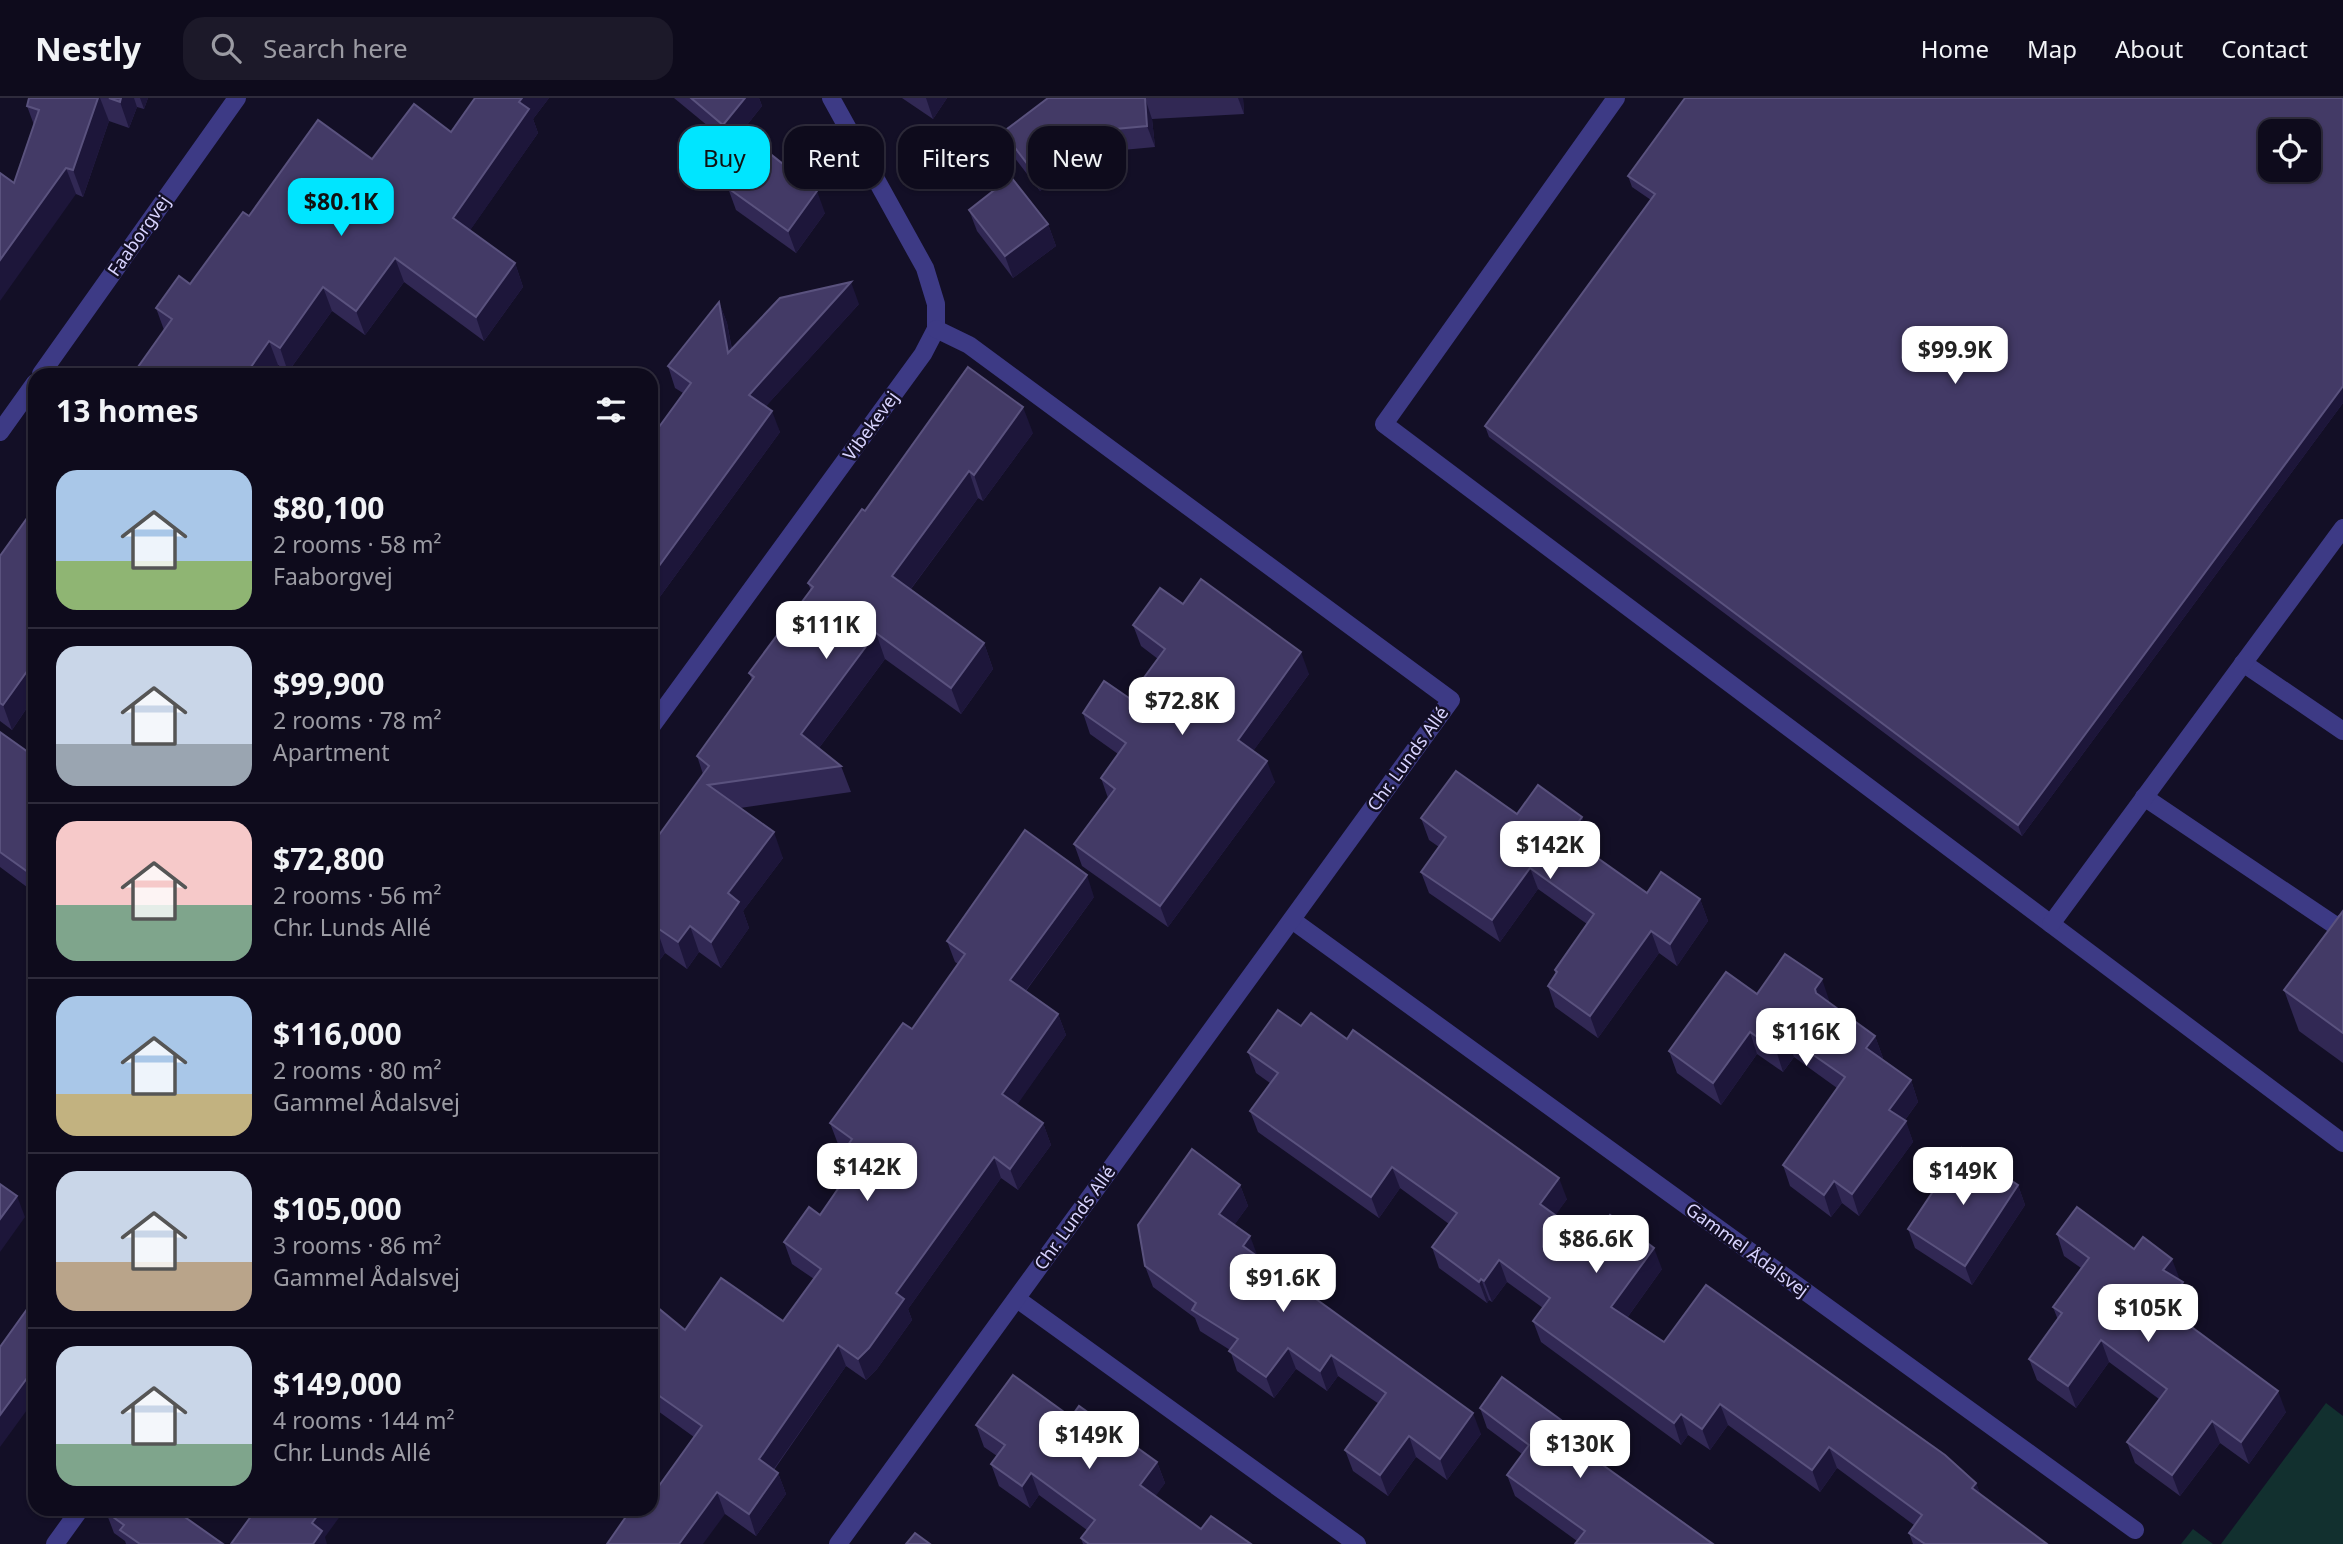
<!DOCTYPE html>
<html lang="en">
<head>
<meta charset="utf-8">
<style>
	body { margin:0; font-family:"Noto Sans",sans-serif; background:#1c1929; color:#f1f3f6; height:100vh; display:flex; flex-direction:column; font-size:26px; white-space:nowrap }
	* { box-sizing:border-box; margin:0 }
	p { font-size:23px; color:#9b9ba3 }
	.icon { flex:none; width:38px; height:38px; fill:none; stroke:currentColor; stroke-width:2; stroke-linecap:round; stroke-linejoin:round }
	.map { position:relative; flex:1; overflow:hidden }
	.side { position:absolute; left:28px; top:270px; width:630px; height:1148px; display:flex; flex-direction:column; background:#0e0b1c; border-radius:21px; box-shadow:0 2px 5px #0004,0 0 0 2px #2e2b3b }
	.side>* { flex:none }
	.top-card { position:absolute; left:679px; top:28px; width:665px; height:63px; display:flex; gap:14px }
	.buttons { position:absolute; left:2258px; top:21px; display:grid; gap:14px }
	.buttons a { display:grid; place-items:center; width:63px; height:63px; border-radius:14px; background:#0e0b1c; box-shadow:0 2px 5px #0004,0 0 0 2px #2e2b3b; font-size:35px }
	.price { position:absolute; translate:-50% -60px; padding:0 16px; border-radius:14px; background:#fff; color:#222; font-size:23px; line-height:46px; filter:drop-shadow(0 2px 4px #0008) }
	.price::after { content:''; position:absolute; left:50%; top:42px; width:21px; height:16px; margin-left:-10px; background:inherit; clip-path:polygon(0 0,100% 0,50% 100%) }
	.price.current { background:#00e5ff; color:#111 }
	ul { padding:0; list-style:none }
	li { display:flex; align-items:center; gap:21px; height:175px; padding:0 28px }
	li+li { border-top:2px solid #2e2b3b }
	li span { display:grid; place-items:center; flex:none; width:196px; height:140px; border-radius:21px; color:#555 }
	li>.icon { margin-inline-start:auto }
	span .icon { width:84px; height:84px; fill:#fffc; stroke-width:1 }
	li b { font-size:30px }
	h2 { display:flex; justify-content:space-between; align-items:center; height:84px; padding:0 28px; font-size:30px }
	.chip { padding:0 24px; border-radius:21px; background:#0e0b1c; box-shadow:0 2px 5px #0004,0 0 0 2px #2e2b3b; font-size:24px; line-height:63px }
	.chip.current { background:#00e5ff; color:#111 }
	header { display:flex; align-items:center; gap:42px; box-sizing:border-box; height:98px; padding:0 35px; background:#0e0b1c; border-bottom:2px solid #2e2b3b }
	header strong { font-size:33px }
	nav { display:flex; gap:38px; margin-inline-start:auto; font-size:24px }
	.search { width:490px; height:63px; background:#1c1929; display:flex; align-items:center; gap:18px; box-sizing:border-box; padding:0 24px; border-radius:21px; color:#9b9ba3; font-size:26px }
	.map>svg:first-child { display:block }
	.green { fill:#12302f }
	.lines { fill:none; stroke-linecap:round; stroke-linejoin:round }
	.service { stroke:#3d3a85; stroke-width:18 }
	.minor { stroke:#3d3a85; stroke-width:18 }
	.wall { fill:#312854 }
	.shaded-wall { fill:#1d163a }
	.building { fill:#433a66; stroke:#5a527e; stroke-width:2; fill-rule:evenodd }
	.labels { text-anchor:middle; stroke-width:5; stroke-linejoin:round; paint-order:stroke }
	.street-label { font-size:18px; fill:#d9d4ff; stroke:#130f26 }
</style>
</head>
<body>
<header>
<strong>Nestly</strong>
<div class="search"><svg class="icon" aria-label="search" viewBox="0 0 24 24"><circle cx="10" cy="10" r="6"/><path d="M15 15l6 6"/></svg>Search here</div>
<nav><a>Home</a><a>Map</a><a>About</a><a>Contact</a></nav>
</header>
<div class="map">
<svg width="2343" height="1446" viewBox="0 0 2343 1446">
	<rect width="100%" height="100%" fill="#130f26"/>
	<g class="green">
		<polygon points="2326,1305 2343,1318 2343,1446 2221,1446"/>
		<polygon points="2193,1431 2213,1446 2181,1446"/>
	</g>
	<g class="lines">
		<g class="service">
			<polyline points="1616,0 1384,326 2343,1045"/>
			<polyline points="2243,565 2343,633"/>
			<polyline points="2144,699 2339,830 2343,825"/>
			<polyline points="2051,826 2343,430"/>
		</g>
		<g class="minor">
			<polyline points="41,276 237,0"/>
			<polyline points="0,334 35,285"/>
			<polyline points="651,629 923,256 936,231 936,206 925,170 831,0"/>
			<polyline points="1292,822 2135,1432"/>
			<polyline points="1017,1201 1357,1446"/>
			<polyline points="55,1446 81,1410"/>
			<polyline points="838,1446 1451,602 969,247 936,231"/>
		</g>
	</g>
	<g class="wall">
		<polygon points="29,0 148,0 144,11 137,9 129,30 109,23 83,99 76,96 14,85 34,27 27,8"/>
		<polygon points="549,0 533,21 538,35 470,132 515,165 523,189 484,243 404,184 365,237 332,213 288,274 278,267 271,276 133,276 164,232 156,210 190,186 249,118 372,61"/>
		<polygon points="674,0 759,0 762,8 731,47"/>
		<polygon points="902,0 947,0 933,21"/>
		<polygon points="1048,0 1243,0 1244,16 1152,21 1155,49 1090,55 1040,93 1011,55 1003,34"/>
		<polygon points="2343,0 2343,305 2022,738 1489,339 1485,328 1651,102 1632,89 1628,78"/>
		<polygon points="728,90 825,115 796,155 736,112"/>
		<polygon points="969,112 1048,126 1056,148 1013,180 977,133"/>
		<polygon points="719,204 727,225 732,251 859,206 766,308 780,334 651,511 651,340 683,295 675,290 668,268"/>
		<polygon points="1033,335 983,403 978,400 911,491 984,545 993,571 961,616 885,561 819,650 841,668 851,694 740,710 783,760 743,813 749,830 721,870 699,854 687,871 665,855 651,874 651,748 703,676 697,658 752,582 749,575 811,493 808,485 865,413"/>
		<polygon points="35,409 35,598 12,632 0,623 0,458"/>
		<polygon points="1183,506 1309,576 1253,653 1275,684 1168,829 1082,768 1074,746 1108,700 1101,680 1118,656 1090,636 1083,615 1129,600 1158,561 1141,548 1133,527"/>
		<polygon points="0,634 35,659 35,795 0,769"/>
		<polygon points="1517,716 1582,719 1590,741 1583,750 1647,795 1700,801 1708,823 1677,868 1659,855 1598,940 1555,909 1548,888 1556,876 1555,872 1587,826 1538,791 1500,844 1429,795 1421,774 1439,749 1429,742 1421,720"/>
		<polygon points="1094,799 1026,893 1058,916 1066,937 1017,1006 1043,1025 1051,1047 1018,1092 1001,1080 908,1211 912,1222 877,1271 866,1282 846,1268 774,1372 778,1375 786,1396 756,1438 725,1416 641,1413 694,1339 651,1308 651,1218 685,1232 783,1223 814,1181 792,1166 784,1144 820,1117 851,1072 844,1053 845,1052 838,1046 830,1025 912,931 958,866 955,864 947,843"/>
		<polygon points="2343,813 2343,965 2299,933 2284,892"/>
		<polygon points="1757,896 1829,902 1828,904 1875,938 1883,960 1881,961 1911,982 1918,1004 1905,1022 1913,1044 1859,1118 1842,1105 1831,1119 1790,1088 1783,1067 1837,990 1794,959 1783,974 1757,956 1721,1007 1677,975 1669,953"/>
		<polygon points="1301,928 1567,1101 1555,1117 1591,1143 1662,1171 1627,1220 1664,1244 1976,1385 1980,1396 2047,1446 1913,1446 1909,1435 1914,1427 1837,1370 1820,1394 1728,1327 1710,1352 1688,1337 1681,1347 1541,1244 1533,1223 1543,1210 1507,1184 1492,1204 1489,1202 1487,1205 1439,1170 1432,1149 1449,1126 1400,1090 1379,1120 1258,1034 1250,1013 1270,985 1256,975 1248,954"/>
		<polygon points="1240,1087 1248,1108 1234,1127 1257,1159 1481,1336 1447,1382 1416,1359 1388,1398 1353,1373 1345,1352 1379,1306 1338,1278 1327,1293 1296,1271 1274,1300 1237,1273 1230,1252 1200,1233 1195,1220 1153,1189 1145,1168"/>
		<polygon points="2018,1087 2025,1107 1972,1187 1915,1150 1908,1131"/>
		<polygon points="2057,1136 2134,1151 2183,1184 2190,1206 2181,1221 2286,1314 2249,1366 2220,1345 2180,1398 2135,1365 2127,1344 2159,1301 2109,1264 2076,1310 2037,1282 2029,1261 2058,1222 2053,1209 2081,1170 2064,1158"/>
		<polygon points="1480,1310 1568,1342 1713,1446 1577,1443 1515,1398 1507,1377 1522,1356 1487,1330"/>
		<polygon points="1071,1319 1157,1364 1165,1385 1155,1398 1201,1431 1251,1446 1083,1446 1081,1440 1087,1432 1039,1397 1030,1410 999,1388 991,1366 997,1358 984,1349 976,1327"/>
		<polygon points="106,1414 223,1446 126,1446 125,1443 114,1435"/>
	</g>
	<g class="shaded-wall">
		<polygon points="98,0 100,0 109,23 83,99 73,72"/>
		<polygon points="121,0 134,0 137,9 129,30 120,4"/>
		<polygon points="140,0 148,0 144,11"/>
		<polygon points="522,0 549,0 533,21 538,35 462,144 453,120"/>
		<polygon points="745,0 759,0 762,8 731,47 723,27"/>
		<polygon points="926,0 947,0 933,21"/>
		<polygon points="1145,0 1152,21 1155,49 1147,28"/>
		<polygon points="1238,0 1243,0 1244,16"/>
		<polygon points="1082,34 1090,55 1040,93 1032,72"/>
		<polygon points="66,70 76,96 0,203 0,162"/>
		<polygon points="817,93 825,115 796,155 788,133"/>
		<polygon points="1048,126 1056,148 1013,180 1005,158"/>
		<polygon points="395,160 404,184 365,237 356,213"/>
		<polygon points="515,165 523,189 484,243 476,219"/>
		<polygon points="851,184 859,206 757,318 749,297"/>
		<polygon points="323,189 332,213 288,274 280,250"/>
		<polygon points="719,204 727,225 736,276 728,255"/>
		<polygon points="269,243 278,267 271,276 246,276"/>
		<polygon points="2343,288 2343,305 2022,738 2018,727"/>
		<polygon points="1023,309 1033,335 983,403 974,377"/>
		<polygon points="772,313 780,334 651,511 651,479"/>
		<polygon points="969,373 978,400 901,504 892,478"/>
		<polygon points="876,535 885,561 810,662 801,636"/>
		<polygon points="984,545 993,571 961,616 951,590"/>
		<polygon points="1301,554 1309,576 1246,663 1238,642"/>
		<polygon points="28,572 35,591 35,598 12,632 3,607"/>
		<polygon points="1267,663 1275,684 1168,829 1160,808"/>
		<polygon points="1582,719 1590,741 1576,761 1568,739"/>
		<polygon points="774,734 783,760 743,813 749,830 721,870 711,844 728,795"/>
		<polygon points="1530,770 1538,791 1500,844 1492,822"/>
		<polygon points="1087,777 1094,799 1018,903 1010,882"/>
		<polygon points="1700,801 1708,823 1677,868 1670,846"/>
		<polygon points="690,828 699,854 687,871 678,844"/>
		<polygon points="656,829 665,855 651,874 651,835"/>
		<polygon points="1651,833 1659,855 1598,940 1590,918"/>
		<polygon points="1822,881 1829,902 1822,912 1815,891"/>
		<polygon points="1058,916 1066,937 1010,1017 1002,996"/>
		<polygon points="1750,934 1757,956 1721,1007 1713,985"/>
		<polygon points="1786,938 1794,959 1783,974 1776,952"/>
		<polygon points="1875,938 1883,960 1874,971 1866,950"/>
		<polygon points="1911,982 1918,1004 1897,1033 1889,1012"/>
		<polygon points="1906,1023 1913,1044 1859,1118 1852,1096"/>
		<polygon points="1043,1025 1051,1047 1018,1092 1010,1071"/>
		<polygon points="994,1059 1001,1080 908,1211 912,1222 877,1271 866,1282 858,1261 896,1195"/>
		<polygon points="1392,1069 1400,1090 1379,1120 1371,1099"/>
		<polygon points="1559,1080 1567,1101 1548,1128 1540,1106"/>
		<polygon points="1834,1083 1842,1105 1831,1119 1824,1097"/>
		<polygon points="1240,1087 1248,1108 1227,1137 1219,1116"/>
		<polygon points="2018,1087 2025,1107 1972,1187 1965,1168"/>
		<polygon points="17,1098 25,1119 0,1154 0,1121"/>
		<polygon points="1250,1138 1258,1159 1243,1148"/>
		<polygon points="1654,1150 1662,1171 1619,1231 1611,1209"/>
		<polygon points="2172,1161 2180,1182 2163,1172"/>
		<polygon points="1499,1162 1507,1184 1492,1204 1484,1183"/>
		<polygon points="1481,1181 1489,1202 1487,1205 1479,1184"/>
		<polygon points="2183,1184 2190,1206 2174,1232 2166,1210"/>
		<polygon points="2101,1242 2109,1264 2076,1310 2068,1288"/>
		<polygon points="838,1247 846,1268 766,1382 759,1361"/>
		<polygon points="1288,1250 1296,1271 1274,1300 1266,1279"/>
		<polygon points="1331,1257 1338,1278 1327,1293 1320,1273"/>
		<polygon points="33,1272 35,1278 35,1301 0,1349 0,1317"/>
		<polygon points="2278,1293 2286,1314 2249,1366 2241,1344"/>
		<polygon points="1720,1306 1728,1327 1710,1352 1702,1331"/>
		<polygon points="1473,1315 1481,1336 1447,1382 1440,1361"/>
		<polygon points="1681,1316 1688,1337 1681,1347 1674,1325"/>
		<polygon points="1561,1322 1568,1343 1554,1332"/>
		<polygon points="2212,1323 2220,1345 2180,1398 2172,1377"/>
		<polygon points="1409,1338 1416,1359 1388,1398 1380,1377"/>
		<polygon points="1829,1349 1837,1370 1820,1394 1812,1372"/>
		<polygon points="1157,1364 1165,1385 1148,1409 1140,1387"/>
		<polygon points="778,1375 786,1396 756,1438 749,1416"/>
		<polygon points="1031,1375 1039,1397 1030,1410 1022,1388"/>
		<polygon points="1976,1385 1984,1406 1972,1390"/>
		<polygon points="717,1394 725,1416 703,1446 679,1446"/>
		<polygon points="323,1410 346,1410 325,1439 327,1446 313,1446 312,1425"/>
	</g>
	<g class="building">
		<polygon points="29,0 98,0 73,72 66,70 0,162 0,75 14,85 39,12 27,8"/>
		<polygon points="109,0 121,0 120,4"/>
		<polygon points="475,0 522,0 519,4 529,11 453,120 515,165 476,219 395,160 356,213 323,189 280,250 269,243 246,276 133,276 172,221 156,210 179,178 190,186 243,114 249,118 318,22 372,61 414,6 451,34"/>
		<polygon points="691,0 745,0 723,27"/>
		<polygon points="1048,0 1145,0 1147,28 1082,34 1032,72 1003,34"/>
		<path d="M1685,0H2343V288L2018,727L1485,328L1655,96L1628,78ZM2270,33H2308V72H2270Z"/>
		<polygon points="759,47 817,93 788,133 728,90"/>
		<polygon points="1011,79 1048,126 1005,158 969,112"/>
		<polygon points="851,184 749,297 772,313 651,479 651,383 656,376 651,373 651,340 691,285 668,268 719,204 728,255 780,200"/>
		<polygon points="968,269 1023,309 974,377 969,373 892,478 984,545 951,590 876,535 801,636 841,668 708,687 774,734 728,795 739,804 711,844 690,828 678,844 656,829 651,835 651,748 709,668 697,658 754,579 749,575 813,489 808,485 862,411 865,413"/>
		<polygon points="35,409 35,577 28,572 3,607 0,605 0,458"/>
		<polygon points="1201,481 1301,554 1238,642 1267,663 1160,808 1074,746 1115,691 1101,680 1126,645 1083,615 1104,583 1129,600 1165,551 1133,527 1160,490 1183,506"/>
		<polygon points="0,634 35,659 35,779 0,754"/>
		<polygon points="1456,673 1517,716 1538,687 1582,719 1568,739 1647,795 1661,774 1700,801 1670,846 1651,833 1590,918 1548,888 1557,874 1555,872 1594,816 1530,770 1492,822 1421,774 1446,739 1421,720"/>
		<polygon points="1025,732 1087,777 1010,882 1058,916 1002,996 1043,1025 1010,1071 994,1059 896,1195 904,1201 869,1250 858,1261 838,1247 759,1361 778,1375 749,1416 717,1394 679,1446 607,1446 632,1410 638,1410 641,1413 643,1410 651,1410 651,1399 702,1328 651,1292 651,1218 657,1209 685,1232 721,1180 783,1223 821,1171 784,1144 809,1109 820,1117 857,1063 844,1053 852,1041 830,1025 903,925 912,931 965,856 947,843"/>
		<polygon points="2343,813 2343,935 2284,892"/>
		<polygon points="1785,856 1822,881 1815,891 1816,895 1875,938 1866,950 1911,982 1889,1012 1906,1023 1852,1096 1834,1083 1824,1097 1783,1067 1845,979 1786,938 1776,952 1750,934 1713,985 1669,953 1726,874 1757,896"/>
		<polygon points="1278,912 1301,928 1311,915 1347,941 1353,932 1559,1080 1540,1106 1591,1143 1610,1117 1654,1150 1611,1209 1664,1244 1706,1187 1945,1357 1976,1385 1972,1390 2047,1446 1925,1446 1909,1435 1922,1417 1829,1349 1812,1372 1720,1306 1702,1331 1681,1316 1674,1325 1533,1223 1550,1200 1499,1162 1484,1183 1481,1181 1479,1184 1432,1149 1457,1115 1392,1069 1371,1099 1250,1013 1278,975 1248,954"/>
		<polygon points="1962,1050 2018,1087 1965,1168 1908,1131"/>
		<polygon points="1192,1051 1240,1087 1219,1116 1250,1138 1243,1148 1473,1315 1440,1361 1409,1338 1380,1377 1345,1352 1386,1295 1331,1257 1320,1273 1288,1250 1266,1279 1229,1253 1238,1241 1192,1212 1196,1205 1145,1168 1138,1127"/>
		<polygon points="0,1086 17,1098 0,1121"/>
		<polygon points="2077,1109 2134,1151 2143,1139 2172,1161 2163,1172 2183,1184 2166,1210 2278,1293 2241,1344 2212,1323 2172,1377 2127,1344 2167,1291 2101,1242 2068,1288 2029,1261 2062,1215 2053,1209 2089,1160 2057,1136"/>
		<polygon points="35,1200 35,1273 33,1272 0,1317 0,1249"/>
		<polygon points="1013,1277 1071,1319 1079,1308 1157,1364 1140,1387 1201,1431 1211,1418 1251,1446 1089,1446 1081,1440 1095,1422 1031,1375 1022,1388 991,1366 1005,1347 976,1327"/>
		<polygon points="1502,1279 1561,1322 1554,1332 1713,1446 1575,1446 1585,1433 1507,1377 1529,1347 1480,1310"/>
		<polygon points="108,1410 172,1410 223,1446 140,1446 120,1432 124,1427 106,1414"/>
		<polygon points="257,1410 323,1410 312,1425 322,1433 313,1446 231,1446"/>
		<polygon points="915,1435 930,1446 906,1446"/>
	</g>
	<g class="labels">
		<g class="street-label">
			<text transform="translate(139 138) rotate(-55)" y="6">Faaborgvej</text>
			<text transform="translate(871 328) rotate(-54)" y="6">Vibekevej</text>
			<text transform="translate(1408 661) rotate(-54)" y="6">Chr. Lunds Allé</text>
			<text transform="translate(1075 1120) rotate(-54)" y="6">Chr. Lunds Allé</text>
			<text transform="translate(1747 1152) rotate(36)" y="6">Gammel Ådalsvej</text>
		</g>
	</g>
</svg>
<div class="buttons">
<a><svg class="icon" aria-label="locate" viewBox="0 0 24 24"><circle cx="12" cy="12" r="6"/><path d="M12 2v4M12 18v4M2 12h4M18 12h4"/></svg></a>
</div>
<b class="price current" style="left:341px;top:140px">$80.1K</b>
<b class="price" style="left:1955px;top:288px">$99.9K</b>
<b class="price" style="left:826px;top:563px">$111K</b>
<b class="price" style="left:1182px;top:639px">$72.8K</b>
<b class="price" style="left:1550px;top:783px">$142K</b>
<b class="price" style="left:1806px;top:970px">$116K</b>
<b class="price" style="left:867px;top:1105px">$142K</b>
<b class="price" style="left:1963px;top:1109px">$149K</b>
<b class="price" style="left:1596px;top:1177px">$86.6K</b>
<b class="price" style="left:1283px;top:1216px">$91.6K</b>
<b class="price" style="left:2148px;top:1246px">$105K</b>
<b class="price" style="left:1089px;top:1373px">$149K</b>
<b class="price" style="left:1580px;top:1382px">$130K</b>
<div class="top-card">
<a class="chip current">Buy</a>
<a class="chip">Rent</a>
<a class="chip">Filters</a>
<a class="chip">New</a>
</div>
<section class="side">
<h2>13 homes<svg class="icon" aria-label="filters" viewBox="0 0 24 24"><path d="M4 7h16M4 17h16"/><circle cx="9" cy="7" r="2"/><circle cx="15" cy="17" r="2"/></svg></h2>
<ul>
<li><span style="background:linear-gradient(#a9c7e8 65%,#8fb573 0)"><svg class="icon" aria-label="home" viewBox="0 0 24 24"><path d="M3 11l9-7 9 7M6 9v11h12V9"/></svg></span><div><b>$80,100</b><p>2 rooms · 58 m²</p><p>Faaborgvej</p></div></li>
<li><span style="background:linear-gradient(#c9d6e8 70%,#9aa5b1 0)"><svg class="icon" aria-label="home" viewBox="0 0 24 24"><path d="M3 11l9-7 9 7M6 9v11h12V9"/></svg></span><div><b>$99,900</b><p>2 rooms · 78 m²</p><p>Apartment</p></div></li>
<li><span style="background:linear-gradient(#f6c9c9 60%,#7fa58c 0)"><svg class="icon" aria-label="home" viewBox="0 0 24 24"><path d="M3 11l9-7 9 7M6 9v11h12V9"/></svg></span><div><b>$72,800</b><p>2 rooms · 56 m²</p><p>Chr. Lunds Allé</p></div></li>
<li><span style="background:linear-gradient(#a9c7e8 70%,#c2b280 0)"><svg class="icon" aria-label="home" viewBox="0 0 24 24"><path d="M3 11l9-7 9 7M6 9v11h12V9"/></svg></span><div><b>$116,000</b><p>2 rooms · 80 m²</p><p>Gammel Ådalsvej</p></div></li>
<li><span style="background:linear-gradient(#c9d6e8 65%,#b9a48a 0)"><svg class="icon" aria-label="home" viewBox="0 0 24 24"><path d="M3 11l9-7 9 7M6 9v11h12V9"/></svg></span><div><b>$105,000</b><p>3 rooms · 86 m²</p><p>Gammel Ådalsvej</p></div></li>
<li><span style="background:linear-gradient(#c9d6e8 70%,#7fa58c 0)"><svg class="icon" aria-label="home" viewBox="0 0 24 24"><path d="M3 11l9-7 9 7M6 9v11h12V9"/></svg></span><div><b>$149,000</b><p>4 rooms · 144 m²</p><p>Chr. Lunds Allé</p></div></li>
</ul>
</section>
</div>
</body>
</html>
